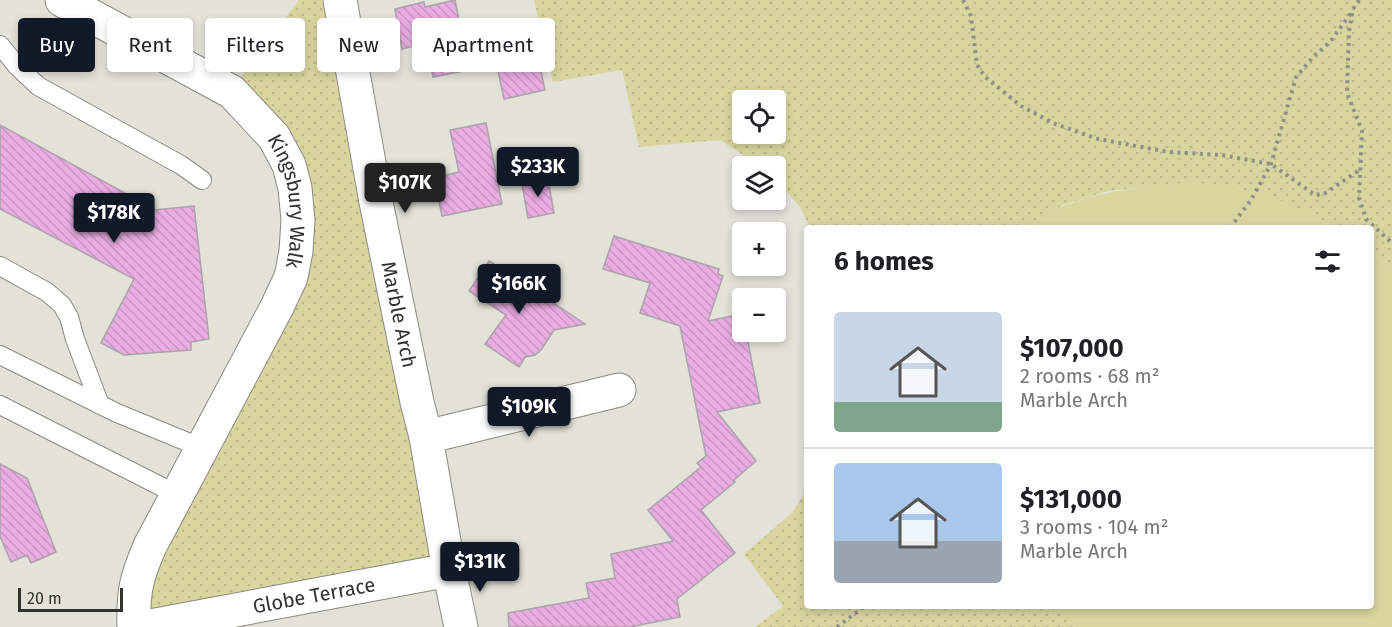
<!DOCTYPE html>
<meta charset="utf-8">
<style>
body{margin:0;font-family:"Fira Sans",sans-serif;background:#f2f2f2;color:#202124;height:100vh;display:flex;flex-direction:column;font-size:22px;white-space:nowrap}
*{box-sizing:border-box;margin:0}
p{font-size:20px;color:#757577}
.icon{flex:none;width:33px;height:33px;fill:none;stroke:currentColor;stroke-width:2;stroke-linecap:round;stroke-linejoin:round}
.map{position:relative;flex:1;overflow:hidden}
.sheet{position:absolute;left:804px;top:225px;width:570px;height:384px;display:flex;flex-direction:column;background:#fff;border-radius:6px;box-shadow:0 3px 9px #0003}
.sheet>*{flex:none}
.top-card{position:absolute;left:18px;top:18px;width:570px;height:54px;display:flex;gap:12px}
.tools{position:absolute;left:732px;top:90px;display:grid;gap:12px}
.tools a{display:grid;place-items:center;width:54px;height:54px;border-radius:6px;background:#fff;box-shadow:0 3px 9px #0003;font-size:30px}
.scale{position:absolute;left:18px;bottom:15px;width:105px;box-sizing:border-box;padding-left:6px;border:3px solid #31312d;border-top:0;font-size:16px;line-height:21px;white-space:nowrap;color:#31312d;-webkit-text-stroke:4px #e2e2d9;paint-order:stroke}
.price{position:absolute;translate:-50% -51px;padding:0 14px;border-radius:6px;background:#111827;color:#fff;font-size:20px;line-height:39px;filter:drop-shadow(0 2px 3px #0008)}
.price::after{content:'';position:absolute;left:50%;top:36px;width:18px;height:14px;margin-left:-9px;background:inherit;clip-path:polygon(0 0,100% 0,50% 100%)}
.price.active{background:#222;color:#fff}
ul{padding:0;list-style:none}
li{display:flex;align-items:center;gap:18px;height:150px;padding:0 30px}
li+li{border-top:2px solid #e0e0e0}
li span{display:grid;place-items:center;flex:none;width:168px;height:120px;border-radius:6px;color:#555}
li>.icon{margin-inline-start:auto}
span .icon{width:72px;height:72px;fill:#fffc;stroke-width:1}
li b{font-size:26px}
h2{display:flex;justify-content:space-between;align-items:center;height:72px;padding:0 30px;font-size:26px}
.chip{padding:0 21px;border-radius:6px;background:#fff;box-shadow:0 3px 9px #0003;font-size:21px;line-height:54px}
.chip.active{background:#111827;color:#fff}
.map>svg:first-child{display:block}
.grass{fill:url(#grass-dots);fill-rule:evenodd}
.pitch{fill:#dad59f}
.building{fill:url(#building-back-hatch);stroke:#aaa3a9;stroke-width:1.5}
.lines{fill:none;stroke-linecap:round;stroke-linejoin:round}
.service-casing{stroke:#8a8a81;stroke-width:20}
.minor-casing{stroke:#8a8a81;stroke-width:35}
.path{stroke:#909089;stroke-width:4;stroke-dasharray:3 4.5;stroke-linecap:butt}
.service{stroke:#fff;stroke-width:18}
.minor{stroke:#fff;stroke-width:33}
.labels{text-anchor:middle;dominant-baseline:central;stroke-width:5;stroke-linejoin:round;paint-order:stroke}
.street-label{font-size:20px;fill:#31312d;stroke:#e2e2d9}
</style>
<div class="map">
<svg width="1392" height="627" viewBox="0 0 1392 627">
<defs>
<pattern id="grass-dots" width="8" height="8" patternUnits="userSpaceOnUse" patternTransform="scale(1.5)"><rect width="8" height="8" fill="#dad59f"/><path d="M2 2h.1M6 6h.1" fill="none" stroke="#bcb789" stroke-width="1.8" stroke-linecap="round"/></pattern>
<pattern id="building-back-hatch" width="6" height="6" patternUnits="userSpaceOnUse" patternTransform="scale(1.5)"><rect width="6" height="6" fill="#eaade2"/><path d="M-1 5l2 2M0 0l6 6M5-1l2 2" fill="none" stroke="#c995c2"/></pattern>
</defs>
<rect width="100%" height="100%" fill="#e2e2d9"/>
<!-- grass -->
<path class="grass" d="M299,0h39l111,572 -295,55 -23,-25 144,-295 17,-115 -63,-98z
M534,0h858v271l-21,-20v-23h-36l-17,-11 -123,-35 -87,9 -45,14 -39,23h-214l-10,-21 -24,-28v-13h-16l-40,-26 -81,7 -17,-77 -69,12zM742,100h34v34h-34z
M807,488v118h249l20,21h-321l28,-21 -39,-52 49,-42z"/>
<!-- pitch -->
<path class="pitch" d="M1194,182l70,11 54,24 17,11h-311c51,-37 110,-40 170,-46z
M1371,251l21,20v356h-316l-20,-21h315z"/>
<!-- building -->
<path class="building" d="M455,0l14,70 -36,7 -7,-34 -24,6 -7,-40 29,-7 1,5z
M535,43l10,47 -41,9 -10,-47z
M486,123l16,81 -60,12 -8,-38 25,-6 -9,-42z
M0,125l143,78 10,-1 1,8 40,-4 15,133 -18,3v8l-67,5 -23,-12 33,-64 -134,-70z
M548,179l6,34 -26,5 -6,-34z
M614,236l105,33 -1,5 5,2 -15,45 34,-7v18h4l14,71 -43,9 39,49 -22,19 1,2 -34,28 34,43 -58,46 3,18 -50,10h-121l-1,-14 81,-15 -3,-15 29,-5 -4,-24 62,-13 -25,-31 53,-43 -4,-4 9,-7 -26,-130 -40,-13 10,-30 -47,-14z
M489,261l36,23 60,40 -31,6 -13,20 -6,5 -10,2 -6,10 -34,-23 21,-29 -37,-24z
M0,464l27,14 29,74 -25,11 -4,-8 -16,7 -11,-26z"/>
<g class="lines">
<defs>
<path id="service" d="M0,45l17,21 21,20 143,79 21,15
M0,266l47,26 15,13 7,12 6,22 25,66
M0,355l117,58 85,35
M0,405l178,90"/>
<g id="minor">
<path id="s1" d="M62,0l170,92 42,45 15,28 6,23 3,32 -2,31 -5,26 -14,30 -127,239c-14,32 -17,46 -16,81"/>
<path id="s2" d="M340,0l36,202 41,200 9,35 23,133 12,57"/>
<path d="M426,437l193,-47"/>
<path id="s3" d="M145,627l304,-57"/>
</g>
</defs>
<!-- service casing -->
<use href="#service" class="service-casing"/>
<!-- minor casing -->
<use href="#minor" class="minor-casing"/>
<!-- path -->
<path class="path" d="M963,0l8,16 6,49 8,12 36,29 32,17 45,16 71,13 52,3 50,9 44,31 9,-1 37,-25
M1359,0l-6,9 -4,22 -2,62 15,38 -3,67 7,21 26,24
M1230,228l21,-28 20,-36 25,-87 18,-21 16,-14 21,-29
M837,627l28,-21"/>
<!-- service -->
<use href="#service" class="service"/>
<!-- minor -->
<use href="#minor" class="minor"/>
</g>
<g class="labels">
<!-- street labels -->
<g class="street-label">
<text stroke="none"><textPath href="#s1" startOffset="322">Kingsbury Walk</textPath></text>
<text stroke="none"><textPath href="#s2" startOffset="320">Marble Arch</textPath></text>
<text stroke="none"><textPath href="#s3" startOffset="172">Globe Terrace</textPath></text>
</g>
</g>
</svg>
<div class="tools">
<a><svg class="icon" aria-label="locate" viewBox="0 0 24 24"><circle cx="12" cy="12" r="6"/><path d="M12 2v4M12 18v4M2 12h4M18 12h4"/></svg></a>
<a><svg class="icon" aria-label="layers" viewBox="0 0 24 24"><path d="M12 4l9 5-9 5-9-5zM3 14l9 5 9-5"/></svg></a>
<a>+</a>
<a>−</a>
</div>
<div class="scale">20 m</div>
<b class="price" style="left:538px;top:198px">$233K</b>
<b class="price active" style="left:405px;top:214px">$107K</b>
<b class="price" style="left:114px;top:244px">$178K</b>
<b class="price" style="left:519px;top:315px">$166K</b>
<b class="price" style="left:529px;top:438px">$109K</b>
<b class="price" style="left:480px;top:593px">$131K</b>
<div class="top-card">
<a class="chip active">Buy</a>
<a class="chip">Rent</a>
<a class="chip">Filters</a>
<a class="chip">New</a>
<a class="chip">Apartment</a>
</div>
<section class="sheet">
<h2>6 homes<svg class="icon" aria-label="filters" viewBox="0 0 24 24"><path d="M4 7h16M4 17h16"/><circle cx="9" cy="7" r="2"/><circle cx="15" cy="17" r="2"/></svg></h2>
<ul>
<li><span style="background:linear-gradient(#c9d6e8 75%,#7fa58c 0)"><svg class="icon" aria-label="home" viewBox="0 0 24 24"><path d="M3 11l9-7 9 7M6 9v11h12V9"/></svg></span><div><b>$107,000</b><p>2 rooms · 68 m²</p><p>Marble Arch</p></div></li>
<li><span style="background:linear-gradient(#a9c7e8 65%,#9aa5b1 0)"><svg class="icon" aria-label="home" viewBox="0 0 24 24"><path d="M3 11l9-7 9 7M6 9v11h12V9"/></svg></span><div><b>$131,000</b><p>3 rooms · 104 m²</p><p>Marble Arch</p></div></li>
</ul>
</section>
</div>
